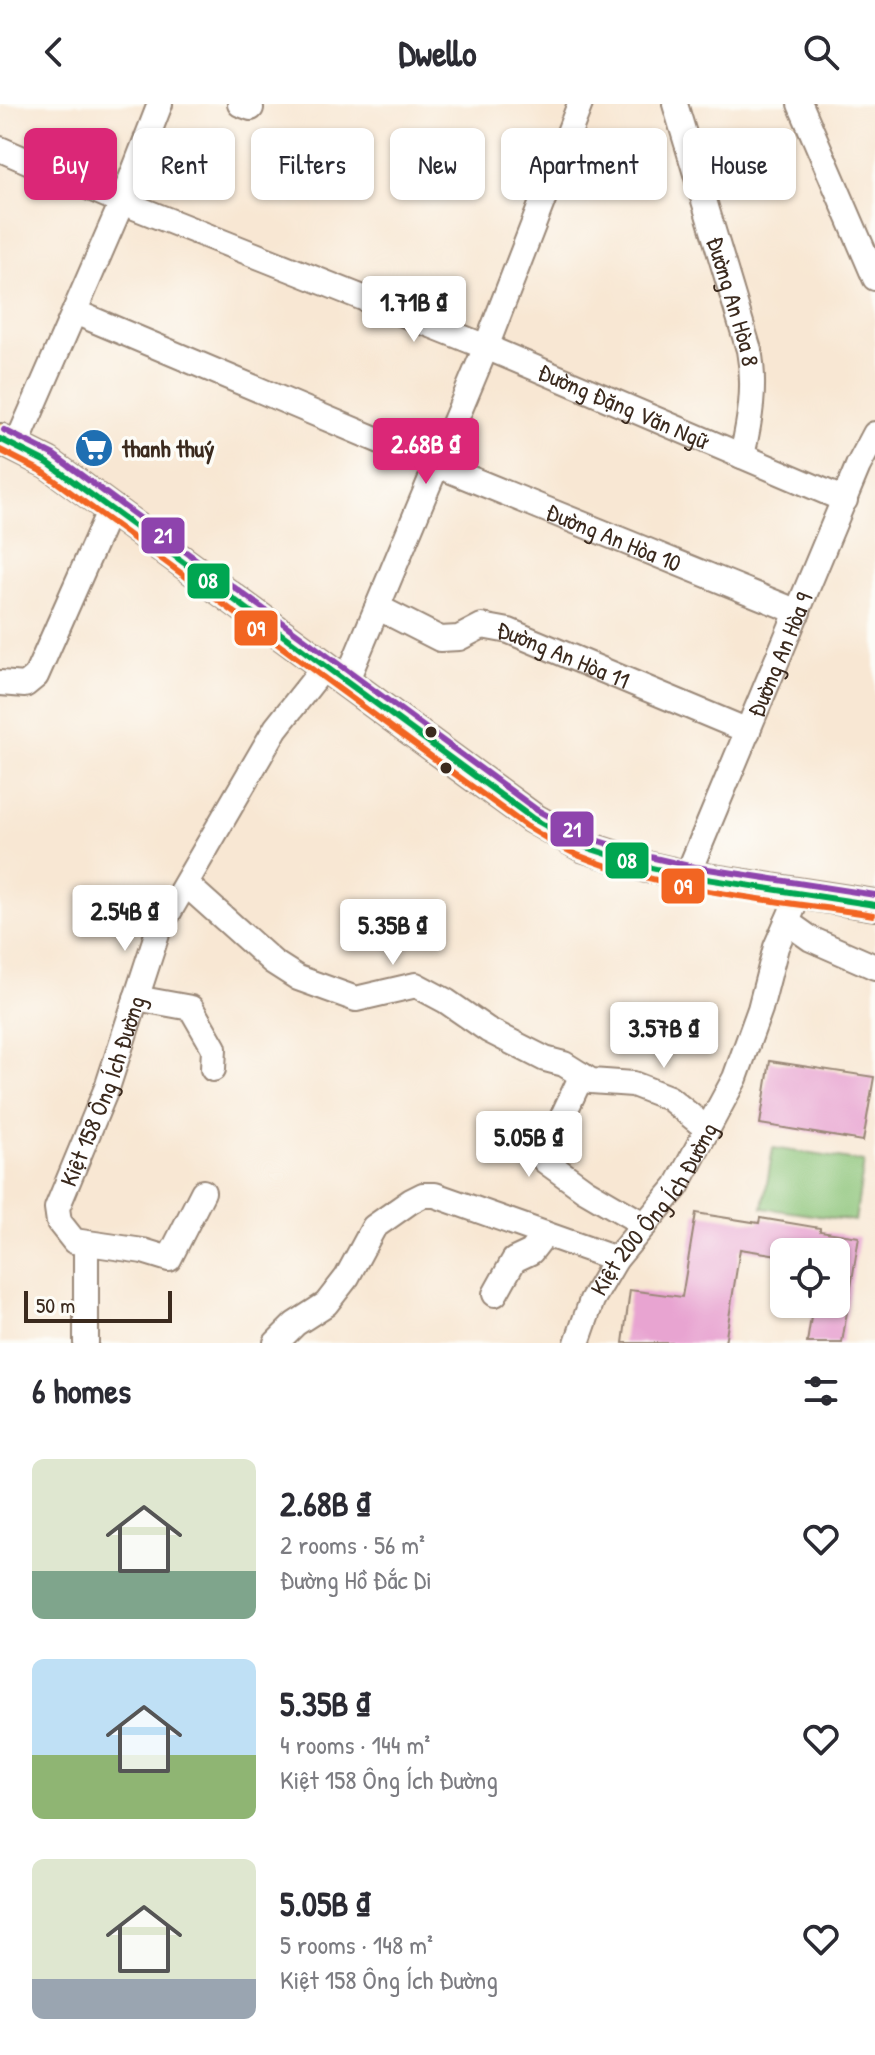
<!DOCTYPE html>
<meta charset="utf-8">
<style>
body{margin:0;font-family:"Patrick Hand",sans-serif;background:#f2f2f3;color:#2b2b33;height:100vh;display:flex;flex-direction:column;font-size:30px;white-space:nowrap}
*{box-sizing:border-box;margin:0}
p{font-size:26px;color:#7c7c81}
.icon{flex:none;width:44px;height:44px;fill:none;stroke:currentColor;stroke-width:2;stroke-linecap:round;stroke-linejoin:round}
.map{position:relative;height:1239px;overflow:hidden}
.panel{display:flex;flex-direction:column;background:#fff;flex:1}
.panel>*{flex:none}
.top-card{position:absolute;left:24px;top:24px;width:828px;height:72px;display:flex;gap:16px}
.controls{position:absolute;left:770px;top:1134px;display:grid;gap:16px}
.controls a{display:grid;place-items:center;width:80px;height:80px;border-radius:12px;background:#fff;box-shadow:0 2px 6px #0004;font-size:40px}
.scale{position:absolute;left:24px;bottom:20px;width:148px;box-sizing:border-box;padding-left:8px;border:4px solid #3b2a1e;border-top:0;font-size:22px;line-height:28px;white-space:nowrap;color:#3b2a1e;-webkit-text-stroke:6px #fdfcf7;paint-order:stroke}
.price{position:absolute;translate:-50% -68px;padding:0 18px;border-radius:8px;background:#fff;color:#222;font-size:26px;line-height:52px;filter:drop-shadow(0 2px 4px #0008)}
.price::after{content:'';position:absolute;left:50%;top:48px;width:24px;height:18px;margin-left:-12px;background:inherit;clip-path:polygon(0 0,100% 0,50% 100%)}
.price.current{background:#db2777;color:#fff}
ul{padding:0;list-style:none}
li{display:flex;align-items:center;gap:24px;height:200px;padding:0 32px}
li span{display:grid;place-items:center;flex:none;width:224px;height:160px;border-radius:12px;color:#555}
li>.icon{margin-inline-start:auto}
span .icon{width:96px;height:96px;fill:#fffc;stroke-width:1}
li b{font-size:34px}
h2{display:flex;justify-content:space-between;align-items:center;height:96px;padding:0 32px;font-size:34px}
.tag{padding:0 28px;border-radius:12px;background:#fff;box-shadow:0 2px 6px #0004;font-size:28px;line-height:72px}
.tag.current{background:#db2777;color:#fff}
header{display:flex;justify-content:space-between;align-items:center;height:104px;padding:0 32px;background:#fff;font-size:36px;font-weight:700}
.map>svg:first-child{display:block}
.green{fill:#8ac377;stroke:#62764a;stroke-width:2}
.building{fill:#e8a4d1}
.lines{fill:none;stroke-linecap:round;stroke-linejoin:round}
.minor-casing{stroke:#9a8878;stroke-width:28}
.major-casing{stroke:#9a8878;stroke-width:34}
.minor{stroke:#fff;stroke-width:24}
.major{stroke:#fcbd6f;stroke-width:30}
.bus-1-casing{stroke:#fdfcf7;stroke-width:12}
.bus-2-casing{stroke:#fdfcf7;stroke-width:12}
.bus-3-casing{stroke:#fdfcf7;stroke-width:12}
.bus-1{stroke:#00a651;stroke-width:6}
.bus-2{stroke:#f26522;stroke-width:6}
.bus-3{stroke:#8e44ad;stroke-width:6}
.bus-dot{fill:#3b2a1e;stroke:#fdfcf7;stroke-width:3}
.labels{text-anchor:middle;dominant-baseline:central;stroke-width:7;stroke-linejoin:round;paint-order:stroke}
.street-label{font-size:24px;fill:#3b2a1e;stroke:#fdfcf7}
.poi-label{font-size:24px;font-weight:bold;fill:#3b2a1e;stroke:#fdfcf7;text-anchor:start}
.line-badge{stroke:#fdfcf7;stroke-width:3}
.badge-label{font-size:22px;text-anchor:middle;font-weight:bold;fill:#fff}
</style>
<header><svg class="icon" aria-label="back" viewBox="0 0 24 24"><path d="M15 5l-7 7 7 7"/></svg>Dwello<svg class="icon" aria-label="search" viewBox="0 0 24 24"><circle cx="10" cy="10" r="6"/><path d="M15 15l6 6"/></svg></header>
<div class="map">
<svg width="875" height="1239" viewBox="0 0 875 1239">
<rect width="100%" height="100%" fill="#fdfcf7"/>
<filter id="ink" filterUnits="userSpaceOnUse"><feTurbulence type="fractalNoise" baseFrequency=".0125" numOctaves="2"/><feDisplacementMap in="SourceGraphic" scale="16" xChannelSelector="R" yChannelSelector="G"/><feConvolveMatrix kernelMatrix="1 2 1 2 8 2 1 2 1" color-interpolation-filters="sRGB"/></filter>
<filter id="wash" filterUnits="userSpaceOnUse"><feTurbulence type="fractalNoise" baseFrequency=".006" numOctaves="4" result="noise"/><feDisplacementMap in="SourceGraphic" scale="32" xChannelSelector="R" yChannelSelector="G"/><feGaussianBlur stdDeviation="1.8" result="paint"/><feColorMatrix in="noise" values="0 0 0 0 0 0 0 0 0 0 0 0 0 0 0 0 0 1.4 0 .05"/><feComposite in="paint" operator="in"/></filter>
<g filter="url(#wash)">
<rect width="100%" height="100%" fill="#f8e7d3"/>
<!-- green -->
<path class="green" d="M773,1044l91,14 -9,59 -92,-13z"/>
<g id="blocks">
<!-- building -->
<path class="building" d="M770,957l104,16 -11,64 -103,-17z
M696,1109l63,10 1,-5 60,10v3l39,6 -17,106h-35l6,-39h23v-52h-52v4l-44,-7 -15,94h-102l7,-53 52,7z"/>
</g>
</g>
<g filter="url(#ink)">
<use href="#blocks" fill-opacity="0" stroke="#9a8878" stroke-width="2"/>
<g class="lines">
<defs>
<g id="minor">
<path d="M240,0l11,4"/>
<path id="s1" d="M675,0l74,246c7,37 1,70 -7,106"/>
<path d="M800,0l75,174"/>
<path id="s2" d="M0,45l122,53 364,145 359,153"/>
<path id="s3" d="M75,208l362,153 361,147"/>
<path d="M16,342l106,-244 38,-98"/>
<path id="s4" d="M377,503l63,32 19,-1 23,-12 27,5 239,100"/>
<path d="M346,578l140,-335 94,-243"/>
<path d="M0,579l25,2 11,-9 74,-167"/>
<path id="s5" d="M687,772l171,-410 17,-32"/>
<path d="M187,781l86,77 25,16 58,21 60,-14 30,16 42,29 57,29 19,5 27,17 42,3 36,14 38,31"/>
<path d="M787,818l24,17 64,28"/>
<path d="M136,894l55,10 23,40 -1,21"/>
<path d="M582,971l-37,79v7l40,29 60,35"/>
<path id="s6" d="M203,1088l-34,67 -26,-8 -69,-10 -15,-19 -2,-14 51,-123 50,-154 118,-203 49,-62"/>
<path d="M86,1141v98"/>
<path d="M495,1190l19,-34 17,-8 14,-18"/>
<path d="M276,1239l19,-19 31,-20 21,-27 27,-50 37,-26 12,-6h12l181,64"/>
<path id="s7" d="M577,1239l15,-43 24,-41 61,-73 58,-108 25,-69 16,-62 23,-53"/>
</g>
<path id="major" d="M0,335l48,24 414,304 70,51 50,28 65,21 40,9 188,29"/>
</defs>
<!-- minor casing -->
<use href="#minor" class="minor-casing"/>
<!-- major casing -->
<use href="#major" class="major-casing"/>
<!-- minor -->
<use href="#minor" class="minor"/>
<!-- major -->
<use href="#major" class="major"/>
<defs>
<path id="bus-1" d="M0,335l48,24 484,355 50,28 65,21 40,9 188,29"/>
<path id="bus-2" d="M0,346l43,22 483,354c17,10 35,22 54,30 92,37 196,44 293,59"/>
<path id="bus-3" d="M4,326l50,25 483,355 49,27 64,20 39,9 186,29"/>
</defs>
<!-- bus-1 casing -->
<use href="#bus-1" class="bus-1-casing"/>
<!-- bus-2 casing -->
<use href="#bus-2" class="bus-2-casing"/>
<!-- bus-3 casing -->
<use href="#bus-3" class="bus-3-casing"/>
<!-- bus-1 -->
<use href="#bus-1" class="bus-1"/>
<!-- bus-2 -->
<use href="#bus-2" class="bus-2"/>
<!-- bus-3 -->
<use href="#bus-3" class="bus-3"/>
</g>
</g>
<!-- icons -->
<defs>
<symbol id="supermarket-disc" viewBox="-11 -11 22 22"><circle r="9.5" fill="#1f6fb2" stroke="#fdfcf7"/><path d="M-6-5.5h2.5l.6 2H6L4.5 2H-2.5L-4.4-4H-6ZM-1.5 3.2a1.3 1.3 0 1 0 .1 0ZM3 3.2a1.3 1.3 0 1 0 .1 0Z" fill="#fff"/></symbol>
</defs>
<g fill-rule="evenodd">
<use href="#supermarket-disc" x="72" y="322" width="44" height="44"/>
</g>
<!-- markers -->
<g class="bus-dot">
<circle cx="431" cy="628" r="7"/>
<circle cx="446" cy="664" r="7"/>
</g>
<g class="labels">
<!-- street labels -->
<g class="street-label">
<text stroke="none"><textPath href="#s1" startOffset="206">Đường An Hòa 8</textPath></text>
<text stroke="none"><textPath href="#s2" startOffset="674">Đường Đặng Văn Ngữ</textPath></text>
<text stroke="none"><textPath href="#s3" startOffset="584">Đường An Hòa 10</textPath></text>
<text stroke="none"><textPath href="#s5" startOffset="240">Đường An Hòa 9</textPath></text>
<text stroke="none"><textPath href="#s4" startOffset="202">Đường An Hòa 11</textPath></text>
<text stroke="none"><textPath href="#s6" startOffset="336">Kiệt 158 Ông Ích Đường</textPath></text>
<text stroke="none"><textPath href="#s7" startOffset="156">Kiệt 200 Ông Ích Đường</textPath></text>
</g>
<!-- poi labels -->
<g class="poi-label">
<text x="122" y="344">thanh thuý</text>
</g>
</g>
<g class="line-badge">
<rect x="140" y="412" width="46" height="39" rx="8" fill="#8e44ad"/>
<rect x="186" y="458" width="45" height="38" rx="8" fill="#00a651"/>
<rect x="233" y="505" width="46" height="38" rx="8" fill="#f26522"/>
<rect x="549" y="706" width="46" height="38" rx="8" fill="#8e44ad"/>
<rect x="604" y="737" width="46" height="39" rx="8" fill="#00a651"/>
<rect x="660" y="763" width="46" height="38" rx="8" fill="#f26522"/>
</g>
<g class="badge-label">
<text x="163" y="439">21</text>
<text x="208" y="484">08</text>
<text x="256" y="532">09</text>
<text x="572" y="733">21</text>
<text x="627" y="764">08</text>
<text x="683" y="790">09</text>
</g>
</svg>
<div class="controls">
<a><svg class="icon" aria-label="locate" viewBox="0 0 24 24"><circle cx="12" cy="12" r="6"/><path d="M12 2v4M12 18v4M2 12h4M18 12h4"/></svg></a>
</div>
<div class="scale">50 m</div>
<b class="price" style="left:414px;top:240px">1.71B ₫</b>
<b class="price current" style="left:426px;top:382px">2.68B ₫</b>
<b class="price" style="left:125px;top:849px">2.54B ₫</b>
<b class="price" style="left:393px;top:863px">5.35B ₫</b>
<b class="price" style="left:664px;top:966px">3.57B ₫</b>
<b class="price" style="left:529px;top:1075px">5.05B ₫</b>
<div class="top-card">
<a class="tag current">Buy</a>
<a class="tag">Rent</a>
<a class="tag">Filters</a>
<a class="tag">New</a>
<a class="tag">Apartment</a>
<a class="tag">House</a>
</div>
</div>
<section class="panel">
<h2>6 homes<svg class="icon" aria-label="filters" viewBox="0 0 24 24"><path d="M4 7h16M4 17h16"/><circle cx="9" cy="7" r="2"/><circle cx="15" cy="17" r="2"/></svg></h2>
<ul>
<li><span style="background:linear-gradient(#dfe7d0 70%,#7fa58c 0)"><svg class="icon" aria-label="home" viewBox="0 0 24 24"><path d="M3 11l9-7 9 7M6 9v11h12V9"/></svg></span><div><b>2.68B ₫</b><p>2 rooms · 56 m²</p><p>Đường Hồ Đắc Di</p></div><svg class="icon" aria-label="heart" viewBox="0 0 24 24"><path d="M12 20l-8-8c-3-5 5-10 8-4 3-6 11-1 8 4z"/></svg></li>
<li><span style="background:linear-gradient(#bfe0f5 60%,#8fb573 0)"><svg class="icon" aria-label="home" viewBox="0 0 24 24"><path d="M3 11l9-7 9 7M6 9v11h12V9"/></svg></span><div><b>5.35B ₫</b><p>4 rooms · 144 m²</p><p>Kiệt 158 Ông Ích Đường</p></div><svg class="icon" aria-label="heart" viewBox="0 0 24 24"><path d="M12 20l-8-8c-3-5 5-10 8-4 3-6 11-1 8 4z"/></svg></li>
<li><span style="background:linear-gradient(#dfe7d0 75%,#9aa5b1 0)"><svg class="icon" aria-label="home" viewBox="0 0 24 24"><path d="M3 11l9-7 9 7M6 9v11h12V9"/></svg></span><div><b>5.05B ₫</b><p>5 rooms · 148 m²</p><p>Kiệt 158 Ông Ích Đường</p></div><svg class="icon" aria-label="heart" viewBox="0 0 24 24"><path d="M12 20l-8-8c-3-5 5-10 8-4 3-6 11-1 8 4z"/></svg></li>
</ul>
</section>
